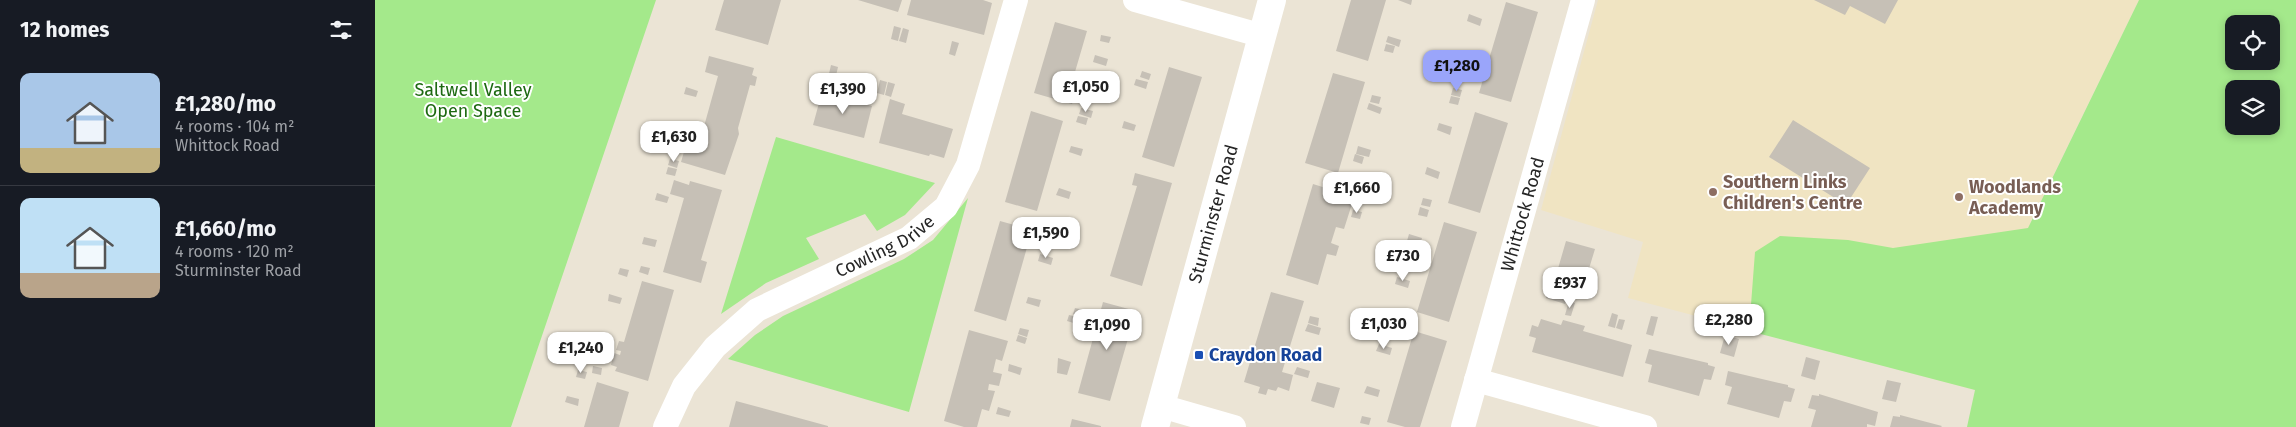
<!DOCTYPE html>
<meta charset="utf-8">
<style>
body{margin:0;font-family:"Fira Sans",sans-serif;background:#242831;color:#f1f3f6;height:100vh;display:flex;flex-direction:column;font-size:19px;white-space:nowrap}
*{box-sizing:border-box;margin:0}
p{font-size:16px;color:#9ea1a6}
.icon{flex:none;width:28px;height:28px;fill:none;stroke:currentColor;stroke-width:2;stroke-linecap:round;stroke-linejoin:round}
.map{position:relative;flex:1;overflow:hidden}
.sheet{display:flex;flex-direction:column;background:#171b24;width:375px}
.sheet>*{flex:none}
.controls{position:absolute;left:1850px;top:15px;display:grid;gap:10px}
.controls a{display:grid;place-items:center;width:55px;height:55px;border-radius:10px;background:#171b24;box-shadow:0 2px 8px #0003;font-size:25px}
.price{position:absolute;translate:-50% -42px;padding:0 11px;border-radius:10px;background:#fff;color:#222;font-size:16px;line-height:32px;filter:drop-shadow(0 1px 2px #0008)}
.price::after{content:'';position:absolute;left:50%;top:30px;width:15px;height:11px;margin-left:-8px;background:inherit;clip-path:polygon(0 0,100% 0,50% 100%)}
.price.current{background:#9aa5fa;color:#111}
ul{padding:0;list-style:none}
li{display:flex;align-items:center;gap:15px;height:125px;padding:0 20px}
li+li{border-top:1px solid #363941}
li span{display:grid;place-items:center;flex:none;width:140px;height:100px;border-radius:10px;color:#555}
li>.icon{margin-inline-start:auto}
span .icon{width:60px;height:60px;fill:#fffc;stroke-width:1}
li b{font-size:21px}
h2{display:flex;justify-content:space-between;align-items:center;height:60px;padding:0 20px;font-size:21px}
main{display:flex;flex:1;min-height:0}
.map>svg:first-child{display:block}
.education{fill:#f0e4c2}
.green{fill:#a4e98b;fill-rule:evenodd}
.building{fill:#c6c0b6}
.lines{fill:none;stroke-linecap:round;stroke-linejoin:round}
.minor{stroke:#fff;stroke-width:24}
.tertiary{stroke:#fff;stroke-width:28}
.education-dot{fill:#8d6e63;stroke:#fff;stroke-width:2}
.transit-dot{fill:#1a4fb4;stroke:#fff;stroke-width:2}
.labels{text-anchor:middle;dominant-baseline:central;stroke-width:4;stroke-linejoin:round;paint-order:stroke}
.park-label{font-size:18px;fill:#1d6911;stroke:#fff}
.education-label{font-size:18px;font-weight:bold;fill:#785e54;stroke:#fff;text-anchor:start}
.street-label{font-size:18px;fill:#262626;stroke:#fff}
.transit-label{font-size:18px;font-weight:bold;fill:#164399;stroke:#fff;text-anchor:start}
</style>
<main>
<section class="sheet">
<h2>12 homes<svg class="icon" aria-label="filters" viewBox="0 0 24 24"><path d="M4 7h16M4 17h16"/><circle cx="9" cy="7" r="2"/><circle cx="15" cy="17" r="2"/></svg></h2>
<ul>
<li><span style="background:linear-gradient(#a9c7e8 75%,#c2b280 0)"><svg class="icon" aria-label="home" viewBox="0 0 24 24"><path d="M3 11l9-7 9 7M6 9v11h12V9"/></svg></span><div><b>£1,280/mo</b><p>4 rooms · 104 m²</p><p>Whittock Road</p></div></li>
<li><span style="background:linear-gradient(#bfe0f5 75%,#b9a48a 0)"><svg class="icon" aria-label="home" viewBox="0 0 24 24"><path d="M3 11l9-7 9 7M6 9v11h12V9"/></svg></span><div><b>£1,660/mo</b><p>4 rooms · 120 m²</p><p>Sturminster Road</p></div></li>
</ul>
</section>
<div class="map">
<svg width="1921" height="427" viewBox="0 0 1921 427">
<rect width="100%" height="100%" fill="#ebe4d5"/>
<!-- education -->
<path class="education" d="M1223,0h541l-108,221 -56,169 -347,-92 15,-56 -102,-32z"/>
<!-- green -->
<path class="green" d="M0,0h281l-145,427h-136z
M1764,0h157v427h-329l8,-37 -226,-59 6,-79 25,-16 68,4 45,8 135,-20zM1859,24h37v37h-37zM1859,89h37v37h-37z
M401,137l159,46 -30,32 -28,16 -12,-17 -59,24 13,21 -53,24 -45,31z
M593,198l-59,214 -181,-53 27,-24 28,-19 121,-57 29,-19z"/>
<!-- building -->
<path class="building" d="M349,0h57l-13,45 -53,-15z
M483,0h44l-4,12z
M536,0h72l9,3 -8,32 -77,-20z
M976,0h35l-18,61 -32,-10z
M1023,0h14l-1,5z
M1439,0h84l-13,24 -35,-18 -5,9z
M1131,2l32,10 -27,90 -32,-9z
M1094,14l13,5 -2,7 -13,-5z
M680,22l32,9 -17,58 7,1 -5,14 -38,-11z
M519,26l7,2 -3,13 -7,-2z
M528,28l6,2 -3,13 -7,-2z
M726,35l10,2 -2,6 -9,-2z
M1013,36l13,4 -2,7 -13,-5z
M577,41l7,2 -4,13 -6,-2z
M1011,44l9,2 -2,7 -9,-2z
M720,55l13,4 -2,7 -13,-4z
M334,56l45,12 -2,7 5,2 -2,9 -5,-1 -12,43 1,6 -14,41 -44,-13 5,-17 12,3 20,-72 -13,-4z
M1082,58l13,4 -2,7 -13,-5z
M456,65l7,2 -3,13 -7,-2z
M794,67l33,10 -28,90 -32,-10z
M767,71l9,3 -2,6 -9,-3z
M958,73l32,9 -27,91 -33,-10z
M761,79l12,3 -2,7 -12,-4z
M505,80l7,2 -3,13 -7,-2z
M513,82l7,2 -4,13 -6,-2z
M311,87l12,4 -2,6 -12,-3z
M1078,88l9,2 -2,7 -9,-2z
M447,92l50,14 -8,32 -51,-13z
M997,95l9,2 -2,7 -9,-2z
M1076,96l9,2 -2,7 -9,-2z
M515,99l15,5 -3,10 51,15 -9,29 -14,-4 -1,2 -50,-13z
M994,103l13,5 -2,6 -13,-5z
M706,108l12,3 -2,7 -12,-4z
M656,111l32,10 -26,90 -32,-9z
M1100,112l33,11 -28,90 -32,-10z
M703,116l10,2 -2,7 -10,-3z
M1418,120l77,48 -24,37 -77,-48z
M749,121l12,4 -2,6 -12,-3z
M1064,123l13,4 -2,8 -13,-5z
M696,146l12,3 -2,7 -12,-4z
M983,146l13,4 -2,7 -13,-3z
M980,154l9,3 -2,7 -9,-3z
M295,159l9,2 -2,7 -9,-3z
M293,167l9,2 -2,7 -9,-2z
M1052,167l13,5 -2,7 -13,-5z
M760,173l37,10 -30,103 -32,-10 27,-90 -5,-1z
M299,180l15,5 1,-4 32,9 -21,70 6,2 -6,21 -38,-11 21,-74 -14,-4z
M957,180l25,8 -13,41 -8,-2 -5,16 8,3 -3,10 -9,-2 -9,31 -32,-10 27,-91 16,5z
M684,188l12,4 -2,7 -13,-4z
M282,193l12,4 -2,6 -12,-3z
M1048,198l9,2 -2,7 -9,-2z
M1045,207l9,3 -2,7 -9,-2z
M978,210l9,2 -2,7 -9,-2z
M676,218l9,2 -2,6 -9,-2z
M625,221l32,9 -26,91 -32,-10z
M1069,222l33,10 -28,90 -32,-10z
M674,225l9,3 -2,6 -9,-3z
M1034,234l13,4 -2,7 -13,-4z
M269,237l13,3 -2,7 -13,-3z
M1191,241l29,8 -11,36 -17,-5 1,-4 -11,-4z
M665,254l13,4 -2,7 -13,-4z
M266,266l9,2 -2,7 -9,-3z
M245,268l9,2 -2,7 -9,-3z
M1022,277l13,4 -2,7 -13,-4z
M1176,279l20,6 -6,19 -19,-6z
M267,281l32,9 -26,91 -33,-10 2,-4 -6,-2 3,-12 6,2 1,-4 -5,-1 3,-9 5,1z
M896,292l33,9 -22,71 11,3 -4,16 -11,-4 -2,4 -8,-2 -2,6 -8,-2 2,-6 -16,-5z
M234,294l13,4 -2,6 -12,-3z
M653,297l13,3 -2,7 -13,-4z
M1194,301l6,2 -4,13 -6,-1z
M728,302l33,9 -26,90 -32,-8z
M700,308l9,2 -2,7 -9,-3z
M1017,308l9,2 -4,15 -9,-3z
M1237,313l6,2 -3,13 -7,-2z
M694,315l13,3 -2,7 -13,-4z
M935,316l9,2 -1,8 -10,-3z
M1276,316l7,1 -5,19 -7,-2z
M1166,319l20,6 2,-5 22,6 -2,5 49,14 -9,32 -91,-25 4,-14 -7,-2 3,-11 6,2z
M1244,319l6,1 -3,10 -6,-2z
M933,324l13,4 -2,7 -14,-4z
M645,328l9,2 -2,7 -9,-3z
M594,330l39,11 -6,20 -6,-2 -3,13 9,2 -3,12 -10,-2 -1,6 7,1 -6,20 -7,-2 -5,18h-13l-20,-6z
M1039,331l33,10 -27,86h-15l-18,-5z
M643,335l9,3 -2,6 -9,-3z
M1350,335l14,4 -5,18 -14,-4z
M223,338l13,4 -2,7 -13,-4z
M1004,344l13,4 -2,7 -14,-4z
M1274,349l59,14v2l7,2 -4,13 -7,-1 -5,17 -51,-14 4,-17 -7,-2z
M1431,357l14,4 -5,19 -14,-4z
M683,358l13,4 -4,13 -10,-2z
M634,364l13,4 -2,7 -12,-4z
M218,366l9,2 -1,7 -9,-2z
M922,367l13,4 -2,7 -14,-4z
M203,370l9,2 -2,7 -9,-2z
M1353,371l60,14v2l7,2 -4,13 -7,-1 -5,17 -52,-14 5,-17 -7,-2z
M1512,380l14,3 -5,19 -14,-3z
M222,382l32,10 -10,35h-35z
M942,382l23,6 -6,20 -23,-7z
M992,386l13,4 -2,7 -14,-4z
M1444,394l59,18 -3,14 -8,-2v3h-56l5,-17 -8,-2 4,-13 7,1z
M192,396l12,3 -1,7 -13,-4z
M361,401l92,25v1h-99z
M623,407l13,4 -2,6 -13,-3z
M1525,415l42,11 -1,1h-51l3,-11 7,1z
M987,416l9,2 -2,7 -9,-2z
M697,419l29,7v1h-31z"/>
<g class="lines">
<!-- minor -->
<g class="minor">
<path d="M760,0l128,36"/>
<path d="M1101,380l169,47"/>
<path d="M786,406l73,21"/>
<path id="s1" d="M290,427l19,-41 31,-39 42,-37 152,-72 37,-31 22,-42 48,-165"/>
<path id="s2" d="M1088,427l120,-427"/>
</g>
<!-- tertiary -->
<path class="tertiary" id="s3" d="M780,427l117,-427"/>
</g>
<!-- markers -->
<g class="education-dot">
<circle cx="1338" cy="192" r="5"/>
<circle cx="1584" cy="197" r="5"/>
</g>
<rect class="transit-dot" x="819" y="350" width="10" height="10" rx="2.5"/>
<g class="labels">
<!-- park labels -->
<g class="park-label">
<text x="98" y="90">Saltwell Valley<tspan x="98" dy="21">Open Space</tspan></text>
</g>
<!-- education labels -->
<g class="education-label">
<text x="1348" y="182">Southern Links<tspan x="1348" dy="21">Children's Centre</tspan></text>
<text x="1594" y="187">Woodlands<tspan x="1594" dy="21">Academy</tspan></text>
</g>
<!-- street labels -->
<g class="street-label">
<text stroke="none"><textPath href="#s2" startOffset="221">Whittock Road</textPath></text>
<text stroke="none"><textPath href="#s3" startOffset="221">Sturminster Road</textPath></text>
<text stroke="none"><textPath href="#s1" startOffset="294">Cowling Drive</textPath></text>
</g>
<!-- transit labels -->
<g class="transit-label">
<text x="834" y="355">Craydon Road</text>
</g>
</g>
</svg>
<div class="controls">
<a><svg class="icon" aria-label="locate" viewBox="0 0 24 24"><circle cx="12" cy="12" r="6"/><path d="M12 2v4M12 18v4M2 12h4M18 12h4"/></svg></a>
<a><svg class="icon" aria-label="layers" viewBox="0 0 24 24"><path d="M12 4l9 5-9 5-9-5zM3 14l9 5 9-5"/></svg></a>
</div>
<b class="price current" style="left:1082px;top:92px">£1,280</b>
<b class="price" style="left:711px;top:113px">£1,050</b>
<b class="price" style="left:468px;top:115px">£1,390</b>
<b class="price" style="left:299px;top:163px">£1,630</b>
<b class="price" style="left:982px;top:214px">£1,660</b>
<b class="price" style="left:671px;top:259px">£1,590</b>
<b class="price" style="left:1028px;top:282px">£730</b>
<b class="price" style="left:1195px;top:309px">£937</b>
<b class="price" style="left:1354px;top:346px">£2,280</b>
<b class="price" style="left:1009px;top:350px">£1,030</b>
<b class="price" style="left:732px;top:351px">£1,090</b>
<b class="price" style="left:206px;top:374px">£1,240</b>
</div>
</main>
